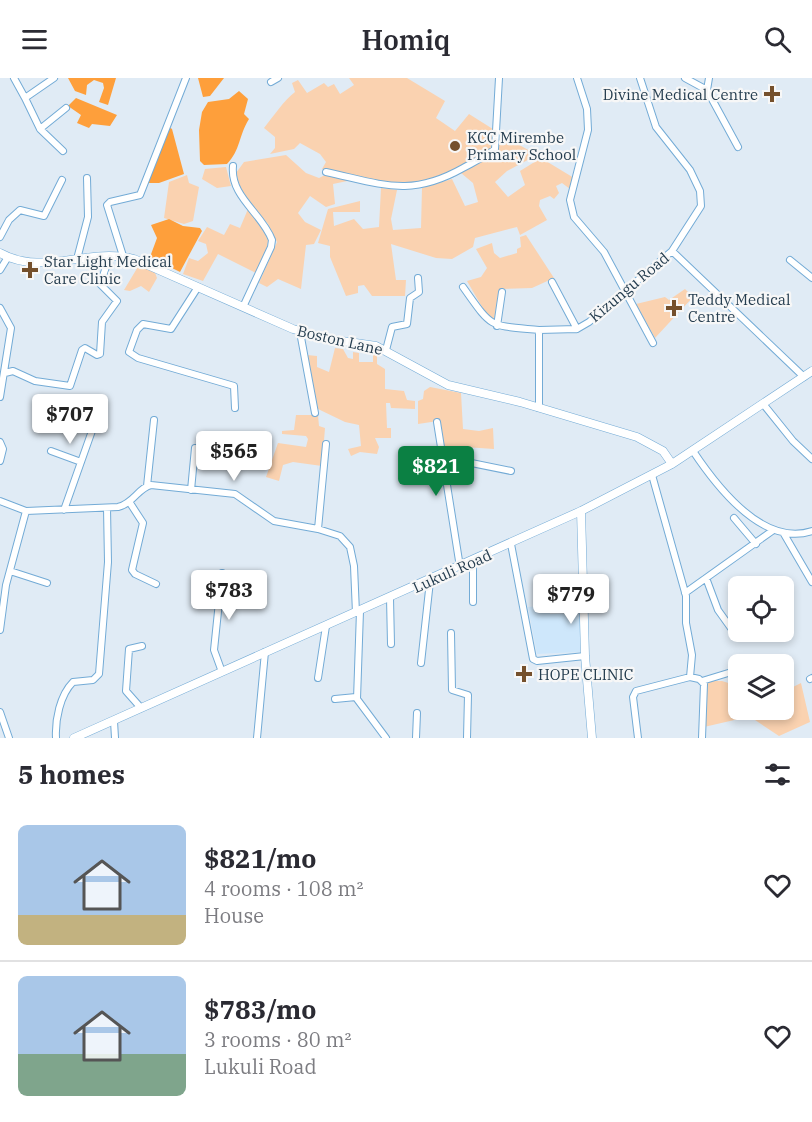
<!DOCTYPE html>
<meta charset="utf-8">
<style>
body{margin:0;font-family:"IBM Plex Serif",serif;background:#f7f7f7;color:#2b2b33;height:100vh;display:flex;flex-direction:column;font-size:22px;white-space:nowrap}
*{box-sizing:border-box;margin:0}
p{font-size:20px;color:#7c7c81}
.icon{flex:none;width:33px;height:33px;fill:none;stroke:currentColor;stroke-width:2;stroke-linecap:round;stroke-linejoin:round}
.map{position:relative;height:660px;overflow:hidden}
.drawer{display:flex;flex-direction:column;background:#fff;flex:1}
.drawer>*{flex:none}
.fabs{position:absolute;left:728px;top:498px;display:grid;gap:12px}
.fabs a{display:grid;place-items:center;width:66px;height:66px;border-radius:9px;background:#fff;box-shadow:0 3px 9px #0003;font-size:30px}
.price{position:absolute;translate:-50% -51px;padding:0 14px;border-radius:6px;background:#fff;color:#222;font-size:20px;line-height:39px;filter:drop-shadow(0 2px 3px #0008)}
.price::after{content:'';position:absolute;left:50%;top:36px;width:18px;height:14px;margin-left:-9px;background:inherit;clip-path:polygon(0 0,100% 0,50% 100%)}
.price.selected{background:#0b8043;color:#fff}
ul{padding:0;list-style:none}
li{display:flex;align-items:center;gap:18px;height:150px;padding:0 18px}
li+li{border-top:2px solid #e1e1e2}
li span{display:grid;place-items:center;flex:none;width:168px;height:120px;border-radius:9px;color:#555}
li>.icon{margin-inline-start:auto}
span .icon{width:72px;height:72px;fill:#fffc;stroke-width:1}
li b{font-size:26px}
h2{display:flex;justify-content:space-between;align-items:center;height:72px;padding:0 18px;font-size:26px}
header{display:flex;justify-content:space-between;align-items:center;height:78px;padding:0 18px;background:#fff;font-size:27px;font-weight:600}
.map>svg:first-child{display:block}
.built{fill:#cee7fb}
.green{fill:#fad2b0}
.forest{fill:#fe9f3b}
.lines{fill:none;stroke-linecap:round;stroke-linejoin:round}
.minor-casing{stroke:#73abd6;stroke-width:8}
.tertiary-casing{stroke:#73abd6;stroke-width:9}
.minor{stroke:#fff;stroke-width:6}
.tertiary{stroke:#fff;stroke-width:8}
.poi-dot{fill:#75502c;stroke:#f7f7f7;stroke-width:2}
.labels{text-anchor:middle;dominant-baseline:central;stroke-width:4.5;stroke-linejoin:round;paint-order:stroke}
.poi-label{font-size:15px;fill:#253d4f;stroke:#f7f7f7;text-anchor:start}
.street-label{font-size:15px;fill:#253d4f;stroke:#f7f7f7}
</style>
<header><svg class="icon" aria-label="menu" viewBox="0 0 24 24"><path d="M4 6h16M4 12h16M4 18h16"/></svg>Homiq<svg class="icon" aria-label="search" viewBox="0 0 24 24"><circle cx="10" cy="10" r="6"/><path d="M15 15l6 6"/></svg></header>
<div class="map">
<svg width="812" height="660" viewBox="0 0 812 660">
<rect width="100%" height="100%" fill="#e0ebf5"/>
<!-- built -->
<path class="built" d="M549,527l1,9 31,-1 -1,39 -43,2 -9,-47z"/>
<!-- green -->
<path class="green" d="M349,0h58l38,23 -9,17 19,13 14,-17 27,17 -3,16 -55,33 -39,6 -77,-17 4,-7 -6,-8 -20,-11 -6,6 -24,5 5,-6v-11l-11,-9c9,-11 20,-28 31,-36l-3,-9 6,-3 9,13 17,-10 4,4 6,-3 6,10 14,-9z
M500,56l37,21 -30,16 -12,11 13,15 17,-12 -5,-14 21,-13 33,20 -4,11 -8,-6 -6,3 3,7 -5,6 -4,-3 -10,4 -1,6 8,14 -27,15 -3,-8 -42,11 -2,9 -21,12 -16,-1 -45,-14 5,36h10l-1,16h-33l-8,-11 -6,1v7l-12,3 -16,-39v-11l-12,-3 10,-34 32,-8v11h-27l1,14 20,-7 9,10 16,-2 2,-39 16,2 -6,29 2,11 28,-2 1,-40 30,-9 13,27 13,-4 -5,-19 -12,-10 28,-17 10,-9z
M286,77l20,18 13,5 6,-3 27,5 -19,4 2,20 -9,3 -16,-11 -12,17 7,9 16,8 -7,14 -8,1 -5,44 -23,-10 -11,8 -8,-4 18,-41 -9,-18 -26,-30 -6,-21 8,-11z
M226,89l5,19 -14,2 -15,-9 3,-10z
M187,97l2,8 10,4 -6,34 -9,3 -20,-6 5,-36z
M248,131c25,31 25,27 8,64l-38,-19 -15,27 -20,-7 6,-16 9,3 10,-8 -2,-9 -8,-3 9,-14 17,8 6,-11 10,4z
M526,157l28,43 -22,10 -33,1 -5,31 -5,-1 -22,-38 14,-4 6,-9 -11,-19 16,-6 2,10 6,5 17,-5v-4l4,-2 -1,-10z
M139,187l15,5 3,8 -8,14 -8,-6 -11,5 -6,-1z
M685,211l8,8 -38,41 -19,-34 29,-7 4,3z
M335,270l8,1 5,9 5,1v-7l6,1v9h14v-9l4,1v10l8,5v20l19,2 3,9 8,1v8l-24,-1 -1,-5h-4l1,25h4v10h-16l4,9 -2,7 -17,-2 -9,4 -3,-7 13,-3 -2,-21 -14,-3 -27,-13 -11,-54 10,1v11l12,5z
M430,309l31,6 2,36 16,2 14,-3 1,21 -29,-2 -1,11 -22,-5 -4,-32 -20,3v-23l5,-2 1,-8z
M296,337h22l1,11 6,2 -3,38 -29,-4 -10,3 -4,16 -13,-4 12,-34 28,4 2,-8 -2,-3 -24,-2v-3l12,-1z
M706,603h16l16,5v24h4l1,8 -39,9z
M801,605l9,39 -31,14 -27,-18 23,-8h8v-18z"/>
<!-- forest -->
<path class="forest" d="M68,0h48l-8,27 -9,-3 5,-14 -1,-5 -9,-3 -7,5 -1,10 -11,-4z
M198,0h26l-14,18 -7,1z
M239,13l9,8 -4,15 5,5c-11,18 -8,30 -22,45l-23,1 -4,-4 -1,-31 3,-18 6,-10 21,-3z
M76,20l41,17 -7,11 -18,-2 -3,4 -12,-5 4,-8 -13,-9z
M169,49l3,2 12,45 -25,9h-12z
M169,141l14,7 17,2 2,3 -22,41 -30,-15 7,-19 -6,-13z"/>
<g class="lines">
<defs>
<path id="minor" d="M14,0l11,20 29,-20
M577,0l10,31 1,21 -18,70 4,17 30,35 49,91
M685,0l22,12 31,57
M271,4l7,-4
M707,12l2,-12
M25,20l15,31 23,22
M40,51l26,-21
M233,88c-3,31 29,47 39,74l-1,7 -28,60
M326,94c56,12 84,26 137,-4 11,-6 22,-11 32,-19l4,-71
M0,159l9,-17 11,-10 24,6 18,-36
M672,173l132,126
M123,178l-16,-51 3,-3 30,-7 46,-117
M77,181l11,-42 -1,-39
M790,182l22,18
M0,192l8,-13
M552,204l25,47
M198,209l-27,42 -28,-5 -6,6 -8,22 9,6 96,28 1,22
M463,209c30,42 24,38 76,43
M0,230l11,20 -11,69
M497,248l5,-34
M300,254l15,81
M386,272l6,-23 15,-3 3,-26 9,-6 -1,-14
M5,295l8,-2 22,10 35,5 12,-36 3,-2 12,7 3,-1 2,-32 15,-21 -17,-17 10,-28
M764,327l29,36 19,18
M539,330v-78l38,-1 12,-7 83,-71 29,-45 -1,-15 -10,-21 -34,-43 -16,-49
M67,341l25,10
M437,344l23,145
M0,364l3,7 -3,12
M51,373l30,11
M693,373c24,36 70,96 119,80
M442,379l69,14
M652,397l34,121v27l6,32 -2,22
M147,408l7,-66
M191,412l4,-42
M0,423l26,10 92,-4c16,-4 20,-19 33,-22l84,9 39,27 44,8 22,7 10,11 4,19 2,47
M130,425l13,20 -11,47 3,4 21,10
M64,432l29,-82
M734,440l22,26
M318,451l8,-85
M784,456l28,48
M511,466l22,115 4,2 48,-5
M473,484v40
M10,493l37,12
M222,495l-8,77 8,22
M706,500l12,32 15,21
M685,515l87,-62
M390,520l1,46
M360,533l-3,88 29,39
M0,552l6,-45 20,-74
M451,555l1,57 16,5 -1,43
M421,585l9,-82
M756,586l1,-1
M318,600l8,-52
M810,601l2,-1
M702,603l36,-11
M335,621l21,-2
M141,630l-15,-17 3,-42 13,-3
M0,634l9,26
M114,643l1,17
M56,660c-1,-18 4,-43 17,-56l20,-2 6,-6 9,-112 -1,-54
M257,660l8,-86
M416,660l1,-25
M638,660l-5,-41 3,-6 54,-14 9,2 5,5 -2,54"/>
<path id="tertiary" d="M0,175c43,24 88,-6 134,6l159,70 35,10 48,7 72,39 72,17 117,35 26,14 9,13
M581,433l4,145 7,82
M74,660l507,-227 91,-47 140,-93"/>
</defs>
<!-- minor casing -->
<use href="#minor" class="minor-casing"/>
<!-- tertiary casing -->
<use href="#tertiary" class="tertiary-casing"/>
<!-- minor -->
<use href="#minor" class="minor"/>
<!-- tertiary -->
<use href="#tertiary" class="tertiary"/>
</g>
<!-- markers -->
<g class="poi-dot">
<path d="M769 7h6v6h6v6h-6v6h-6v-6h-6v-6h6z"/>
<circle cx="455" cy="68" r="6"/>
<path d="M27 183h6v6h6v6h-6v6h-6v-6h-6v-6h6z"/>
<path d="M671 221h6v6h6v6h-6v6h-6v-6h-6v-6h6z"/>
<path d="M521 587h6v6h6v6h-6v6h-6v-6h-6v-6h6z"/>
</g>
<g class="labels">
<!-- poi labels -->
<g class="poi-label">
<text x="758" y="16" text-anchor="end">Divine Medical Centre</text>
<text x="467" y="59">KCC Mirembe<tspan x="467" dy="17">Primary School</tspan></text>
<text x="44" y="183">Star Light Medical<tspan x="44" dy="17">Care Clinic</tspan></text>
<text x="688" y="221">Teddy Medical<tspan x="688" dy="17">Centre</tspan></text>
<text x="538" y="596">HOPE CLINIC</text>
</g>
<!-- street labels -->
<g class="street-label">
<text transform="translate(629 209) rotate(-40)">Kizungu Road</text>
<text transform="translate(340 262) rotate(13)">Boston Lane</text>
<text transform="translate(452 493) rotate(-24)">Lukuli Road</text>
</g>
</g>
</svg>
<div class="fabs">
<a><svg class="icon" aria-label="locate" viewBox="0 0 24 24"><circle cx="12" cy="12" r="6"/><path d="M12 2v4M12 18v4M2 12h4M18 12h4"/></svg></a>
<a><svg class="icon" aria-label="layers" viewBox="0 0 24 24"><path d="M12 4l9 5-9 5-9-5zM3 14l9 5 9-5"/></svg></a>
</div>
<b class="price" style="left:70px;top:367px">$707</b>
<b class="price" style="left:234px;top:404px">$565</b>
<b class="price selected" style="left:436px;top:419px">$821</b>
<b class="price" style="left:229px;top:543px">$783</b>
<b class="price" style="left:571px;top:547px">$779</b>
</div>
<section class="drawer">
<h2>5 homes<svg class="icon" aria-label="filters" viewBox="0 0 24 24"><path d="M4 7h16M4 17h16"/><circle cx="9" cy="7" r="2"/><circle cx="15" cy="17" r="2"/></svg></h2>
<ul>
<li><span style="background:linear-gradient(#a9c7e8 75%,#c2b280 0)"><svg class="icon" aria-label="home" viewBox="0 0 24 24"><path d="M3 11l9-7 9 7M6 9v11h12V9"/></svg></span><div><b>$821/mo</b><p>4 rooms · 108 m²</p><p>House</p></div><svg class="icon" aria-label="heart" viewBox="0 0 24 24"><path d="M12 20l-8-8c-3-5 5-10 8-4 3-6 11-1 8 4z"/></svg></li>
<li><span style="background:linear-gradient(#a9c7e8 65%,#7fa58c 0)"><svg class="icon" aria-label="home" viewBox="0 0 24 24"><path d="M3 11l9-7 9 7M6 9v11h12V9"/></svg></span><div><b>$783/mo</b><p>3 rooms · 80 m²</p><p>Lukuli Road</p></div><svg class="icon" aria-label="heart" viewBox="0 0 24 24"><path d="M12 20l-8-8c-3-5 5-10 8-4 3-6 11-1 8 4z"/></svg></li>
</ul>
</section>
